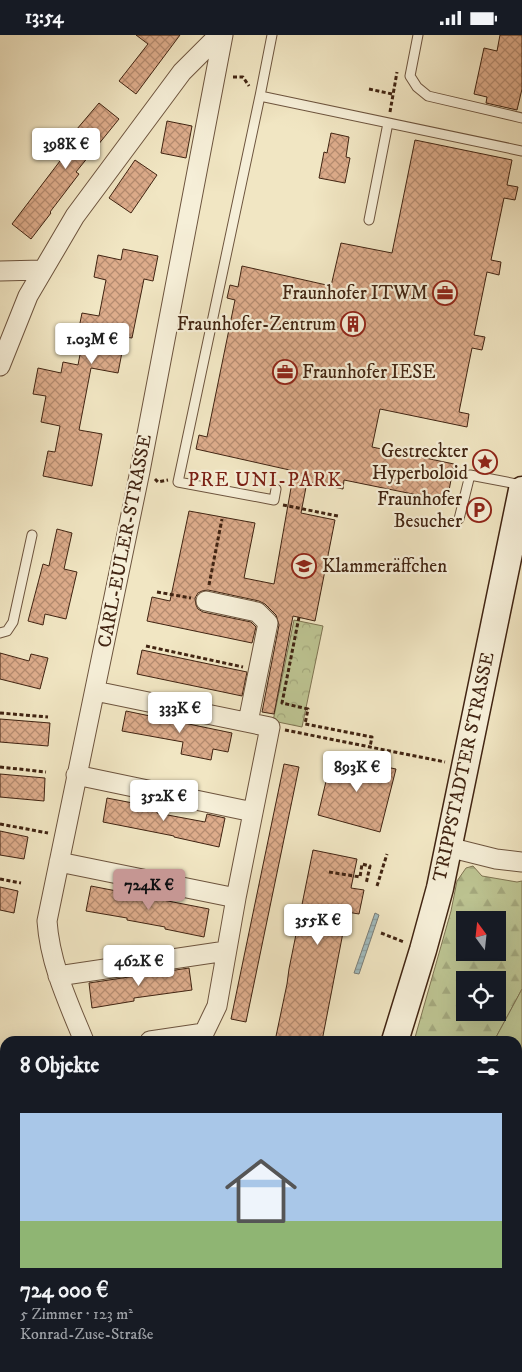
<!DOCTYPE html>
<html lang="de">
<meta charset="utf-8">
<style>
body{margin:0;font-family:"IM FELL DW Pica",serif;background:#20242c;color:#f1f3f6;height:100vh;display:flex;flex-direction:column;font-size:19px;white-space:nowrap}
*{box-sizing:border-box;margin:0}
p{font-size:16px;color:#9ea1a6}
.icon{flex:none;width:28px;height:28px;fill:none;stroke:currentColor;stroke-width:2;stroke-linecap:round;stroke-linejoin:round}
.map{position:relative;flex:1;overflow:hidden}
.drawer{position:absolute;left:0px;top:1001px;width:522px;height:336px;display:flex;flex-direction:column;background:#171b24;border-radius:15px 15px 0 0;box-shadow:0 5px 20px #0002}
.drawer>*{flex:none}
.needle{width:32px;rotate:345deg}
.tools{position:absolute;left:456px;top:876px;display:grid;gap:10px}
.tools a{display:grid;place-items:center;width:50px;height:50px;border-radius:0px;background:#171b24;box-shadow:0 5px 20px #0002;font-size:25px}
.price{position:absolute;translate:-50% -42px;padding:0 11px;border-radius:5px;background:#fff;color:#222;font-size:16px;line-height:32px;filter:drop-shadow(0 1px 2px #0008)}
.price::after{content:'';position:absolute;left:50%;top:30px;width:15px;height:11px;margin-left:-8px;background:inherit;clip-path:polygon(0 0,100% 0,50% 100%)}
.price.active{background:#c59692;color:#111}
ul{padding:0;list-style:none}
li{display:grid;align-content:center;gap:10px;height:265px;padding:0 20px}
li+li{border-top:1px solid #363941}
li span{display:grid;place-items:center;height:155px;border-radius:0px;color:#555}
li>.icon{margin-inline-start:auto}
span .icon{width:90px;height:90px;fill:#fffc;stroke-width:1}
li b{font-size:21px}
h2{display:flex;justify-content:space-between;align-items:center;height:60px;padding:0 20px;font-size:21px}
.status{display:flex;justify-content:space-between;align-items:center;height:35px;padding:0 25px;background:#171b24;direction:ltr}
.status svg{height:14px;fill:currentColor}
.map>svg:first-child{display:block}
.forest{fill:url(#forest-firs);stroke:#7f7452;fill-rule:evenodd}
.park{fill:url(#park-crowns);stroke:#7f7452}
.garden{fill:#bdc492;stroke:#7f7452}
.water{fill:url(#water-rules);stroke:#7b7f7a}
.building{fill:url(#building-cross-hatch);stroke:#412412}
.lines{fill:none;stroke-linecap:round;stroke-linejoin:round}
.service-casing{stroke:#6d543e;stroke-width:11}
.minor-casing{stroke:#6d543e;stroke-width:21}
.secondary-casing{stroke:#412412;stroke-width:29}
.path{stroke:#412412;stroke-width:3;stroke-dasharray:4 2.5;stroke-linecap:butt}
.service{stroke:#f6efd8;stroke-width:9}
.minor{stroke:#f6efd8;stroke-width:19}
.secondary{stroke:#f6efd8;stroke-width:26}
.labels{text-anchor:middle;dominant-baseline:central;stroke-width:4.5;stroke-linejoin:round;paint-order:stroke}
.poi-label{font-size:19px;fill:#412412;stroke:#f6efd8;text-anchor:end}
.street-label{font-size:19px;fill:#412412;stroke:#f6efd8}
.neighbourhood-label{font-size:20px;letter-spacing:1px;fill:#7a1f14;stroke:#f6efd8}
</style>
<div class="status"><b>13:54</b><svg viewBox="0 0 49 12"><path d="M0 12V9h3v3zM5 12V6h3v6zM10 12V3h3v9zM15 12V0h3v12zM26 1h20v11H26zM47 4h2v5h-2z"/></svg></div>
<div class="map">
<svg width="522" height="1337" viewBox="0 0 522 1337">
<defs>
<pattern id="forest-firs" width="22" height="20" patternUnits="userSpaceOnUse" patternTransform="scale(1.25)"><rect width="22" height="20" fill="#bdc492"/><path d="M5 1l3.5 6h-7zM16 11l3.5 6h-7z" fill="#a4a87d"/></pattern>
<pattern id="park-crowns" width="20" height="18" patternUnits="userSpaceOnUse" patternTransform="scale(1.25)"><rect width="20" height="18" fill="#bdc492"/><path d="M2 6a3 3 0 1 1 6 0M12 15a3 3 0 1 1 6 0" fill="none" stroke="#a4a87d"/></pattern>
<pattern id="water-rules" width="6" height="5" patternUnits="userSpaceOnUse" patternTransform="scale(1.25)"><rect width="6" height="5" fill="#a1bcbf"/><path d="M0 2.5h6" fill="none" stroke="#8ca1a3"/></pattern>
<pattern id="building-cross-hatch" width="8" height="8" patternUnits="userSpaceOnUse" patternTransform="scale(1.25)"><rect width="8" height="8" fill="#ddac8b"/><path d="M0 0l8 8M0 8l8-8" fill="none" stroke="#b58c70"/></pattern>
</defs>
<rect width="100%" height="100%" fill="#f1e6c3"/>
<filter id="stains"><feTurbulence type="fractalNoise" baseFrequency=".004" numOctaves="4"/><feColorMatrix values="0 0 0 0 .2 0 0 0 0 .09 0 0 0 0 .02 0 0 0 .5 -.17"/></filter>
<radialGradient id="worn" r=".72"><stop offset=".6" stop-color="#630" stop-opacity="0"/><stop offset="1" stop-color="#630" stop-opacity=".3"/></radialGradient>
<!-- forest -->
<path class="forest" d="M473,831l9,10 35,6 5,-1v108l-28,52h-80l37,-130 6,-30 9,-13zM465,885h33v33h-33zM465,945h33v33h-33z
M206,1333v-1l39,1 -1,4h-38z"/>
<!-- park -->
<path class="park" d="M294,585l29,6 -21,101 -29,-6z"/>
<!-- garden -->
<path class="garden" d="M522,954v383h-206l2,-5h200v-326h-24z
M0,1092l5,1v239h104l-1,5h-108z"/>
<!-- water -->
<path class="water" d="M375,878l4,2 -20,59 -5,-1z"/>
<!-- building -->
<path class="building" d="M136,0h44l-44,59 -17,-13 29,-37z
M500,0h22v54l-5,21 -31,-7 1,-6 -13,-3 10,-46 13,3z
M99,68l20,16 -43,53 3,2 -29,38 1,1 -20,26 -19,-15 64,-84 -5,-4z
M167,86l25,5 -6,32 -25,-5z
M331,98l18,4 -3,20 4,1 -5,25 -26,-5 5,-26 3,1z
M415,105l97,20 -5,25 11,2 -3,13 -11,-2 -13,62 10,2 -2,13 -12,-3 -13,63 11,2 -3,13 -10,-2 -13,64 10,2 -2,13 -87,-18 -8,38 82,17 -7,37 -103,-21 -1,9 -36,-7 -6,31 34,7 -20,101 -22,-5 -19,98 -12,-2 17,-87 -3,-10 -11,-11 -6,-3 -51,-11 -6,1 -4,2 -3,5 1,7 2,4 5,3 48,10 5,5 -4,16 -105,-22 5,-24 18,4 19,-90 66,12 -11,55 30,6 20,-113 -98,-22 3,-14 8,2 28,-137 -8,-2 3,-13 8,2 4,-21 89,20 10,-43 51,10z
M135,125l22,15 -26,38 -22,-15z
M123,214l35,7 -5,25 -9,-2 -12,59 -7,-1 -7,36 -27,-5 -12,62 23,4 -10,52 -49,-10 5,-25 7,1 5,-26 -19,-4 5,-26 -13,-2 5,-26 23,5 2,-11 15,3 5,-26 -6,-1 5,-25 17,3 7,-36 -12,-3 4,-22 23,5z
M57,494l15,4 -8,36 13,3 -11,47 -21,-5 -2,11 -15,-4 15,-57 6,2z
M142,615l105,22 -5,24 -105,-22z
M0,618l29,8 2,-7 17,4 -8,31 -40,-10z
M126,676l106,22 -4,19 -15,-3 -2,11 -30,-6 2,-12 -61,-11z
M0,684l50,4 -2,23 -48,-4z
M332,721l64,13 -16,63 -62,-17z
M284,729l15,3 -53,255 -15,-3z
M0,739l45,4 -1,23 -44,-4z
M107,763l31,6 1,-4 20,4 -2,9 48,9 2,-8 18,4 -6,29 -45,-10v-1l-71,-14z
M0,796l28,6 -4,22 -24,-4z
M313,815l44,9 -6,29 13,2 -5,24 -12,-2 -25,129h-47l12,-57 2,-15z
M91,851l118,23 -5,28 -39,-8v-2l-38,-7v-2l-41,-7z
M0,852l18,4 -4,22 -14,-3z
M189,933l3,22 -58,8v3l-42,7 -3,-25z"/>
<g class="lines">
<defs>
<path id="service" d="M418,0l-8,41 7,11 11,9 94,22
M260,61l12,-61
M369,185l19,-97
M276,454l-2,11 -96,-18 82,-386 262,55
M459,484l11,-44 52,10
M0,598l7,-2 6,-9 19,-87"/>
<path id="minor" d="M0,236l42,-1
M0,331l28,-70 47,-80 107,-144 37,-37
M206,566l51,11 11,11 -20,99
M95,656l175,36 -34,171 -19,108 -13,27 -54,8
M76,740l177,37
M448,812l48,12 26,3
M59,827l177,36
M58,941l168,-25
M84,1006c-16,-39 -34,-77 -37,-120l93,-450 83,-436
M108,1337l1,-5"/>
<path id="secondary" d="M395,1006l28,-91 17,-62 82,-398
M262,1337l1,-5
M284,1337l1,-5"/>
</defs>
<!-- service casing -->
<use href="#service" class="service-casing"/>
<!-- minor casing -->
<use href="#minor" class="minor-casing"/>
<!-- secondary casing -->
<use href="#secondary" class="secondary-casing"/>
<!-- path -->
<path class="path" d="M233,42h10l6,9
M369,54l23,5
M390,77l7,-40
M155,444l3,3 10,-2
M283,470l55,11
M209,550l13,-66
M157,557l34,6
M299,582l-17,86 26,6 -3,15 67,13 -2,10
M146,611l97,21
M0,678l48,4
M285,695l160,32
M0,732l46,5
M0,789l48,9
M329,837l31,5 2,-13 8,2 -4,18
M0,844l21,4
M377,851l10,-32
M381,898l23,9
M518,1065l4,-8
M0,1092l5,1
M0,1201h5
M518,1258l4,-9
M518,1264l4,1
M0,1305h5
M381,1337l2,-5
M480,1337l2,-5"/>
<!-- service -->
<use href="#service" class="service"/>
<!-- minor -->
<use href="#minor" class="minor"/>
<!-- secondary -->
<use href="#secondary" class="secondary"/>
</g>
<!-- icons -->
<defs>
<symbol id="office-ring" viewBox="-11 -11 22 22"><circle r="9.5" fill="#f6efd8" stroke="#8f2418" stroke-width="1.5"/><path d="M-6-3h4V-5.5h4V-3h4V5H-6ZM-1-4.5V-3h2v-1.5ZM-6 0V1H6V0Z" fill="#8f2418"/></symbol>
<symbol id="building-ring" viewBox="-11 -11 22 22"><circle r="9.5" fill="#f6efd8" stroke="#8f2418" stroke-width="1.5"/><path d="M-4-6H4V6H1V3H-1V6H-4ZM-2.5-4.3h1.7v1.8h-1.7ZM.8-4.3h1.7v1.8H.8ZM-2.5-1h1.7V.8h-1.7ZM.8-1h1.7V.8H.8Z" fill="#8f2418"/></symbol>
<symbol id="sight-ring" viewBox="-11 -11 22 22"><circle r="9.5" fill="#f6efd8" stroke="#8f2418" stroke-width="1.5"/><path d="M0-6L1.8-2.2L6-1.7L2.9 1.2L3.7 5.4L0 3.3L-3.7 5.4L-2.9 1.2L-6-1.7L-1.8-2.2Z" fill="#8f2418"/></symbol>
<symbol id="parking-ring" viewBox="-11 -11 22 22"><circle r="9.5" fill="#f6efd8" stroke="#8f2418" stroke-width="1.5"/><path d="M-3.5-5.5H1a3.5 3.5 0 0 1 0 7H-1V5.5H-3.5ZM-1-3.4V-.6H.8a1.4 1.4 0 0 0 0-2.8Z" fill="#8f2418"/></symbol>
<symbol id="school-ring" viewBox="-11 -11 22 22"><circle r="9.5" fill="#f6efd8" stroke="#8f2418" stroke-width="1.5"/><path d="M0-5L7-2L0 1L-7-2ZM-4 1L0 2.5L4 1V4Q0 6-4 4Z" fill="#8f2418"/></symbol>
</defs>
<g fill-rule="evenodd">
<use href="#office-ring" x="431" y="244" width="28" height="28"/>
<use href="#building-ring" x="339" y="275" width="28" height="28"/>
<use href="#office-ring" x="271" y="323" width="28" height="28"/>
<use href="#sight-ring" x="471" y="413" width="28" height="28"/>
<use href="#parking-ring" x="465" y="461" width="28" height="28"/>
<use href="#school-ring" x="290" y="517" width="28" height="28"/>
</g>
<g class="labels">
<!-- poi labels -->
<g class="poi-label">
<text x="428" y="258">Fraunhofer ITWM</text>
<text x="336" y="289">Fraunhofer-Zentrum</text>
<text x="302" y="337" text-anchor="start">Fraunhofer IESE</text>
<text x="468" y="416">Gestreckter<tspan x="468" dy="22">Hyperboloid</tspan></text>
<text x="462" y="464">Fraunhofer<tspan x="462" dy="22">Besucher</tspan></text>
<text x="322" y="531" text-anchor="start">Klammeräffchen</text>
</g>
<!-- street labels -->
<g class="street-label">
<text transform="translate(125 506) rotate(-79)">CARL-EULER-STRASSE</text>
<text transform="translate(464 732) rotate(-78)">TRIPPSTADTER STRASSE</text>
</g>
<!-- neighbourhood labels -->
<g class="neighbourhood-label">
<text x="265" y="445">PRE UNI-PARK</text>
</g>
</g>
<rect width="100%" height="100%" filter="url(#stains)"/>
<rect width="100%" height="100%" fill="url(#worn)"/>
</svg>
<div class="tools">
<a><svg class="needle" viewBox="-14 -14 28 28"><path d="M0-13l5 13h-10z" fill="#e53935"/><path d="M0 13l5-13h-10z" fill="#9ea1a6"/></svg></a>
<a><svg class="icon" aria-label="locate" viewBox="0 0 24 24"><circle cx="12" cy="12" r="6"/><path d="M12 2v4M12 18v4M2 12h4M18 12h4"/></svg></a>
</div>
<b class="price" style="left:66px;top:135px">398K €</b>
<b class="price" style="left:92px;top:330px">1.03M €</b>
<b class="price" style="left:180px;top:699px">333K €</b>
<b class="price" style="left:357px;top:758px">893K €</b>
<b class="price" style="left:164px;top:787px">352K €</b>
<b class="price active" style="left:149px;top:876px">724K €</b>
<b class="price" style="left:318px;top:911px">355K €</b>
<b class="price" style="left:139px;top:952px">462K €</b>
<section class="drawer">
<h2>8 Objekte<svg class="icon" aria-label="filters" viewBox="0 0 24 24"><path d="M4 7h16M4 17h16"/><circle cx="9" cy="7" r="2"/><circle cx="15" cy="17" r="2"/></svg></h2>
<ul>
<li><span style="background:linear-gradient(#a9c7e8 70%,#8fb573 0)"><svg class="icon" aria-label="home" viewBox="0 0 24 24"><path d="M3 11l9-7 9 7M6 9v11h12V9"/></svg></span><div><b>724 000 €</b><p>5 Zimmer · 123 m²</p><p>Konrad-Zuse-Straße</p></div></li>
</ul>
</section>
</div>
